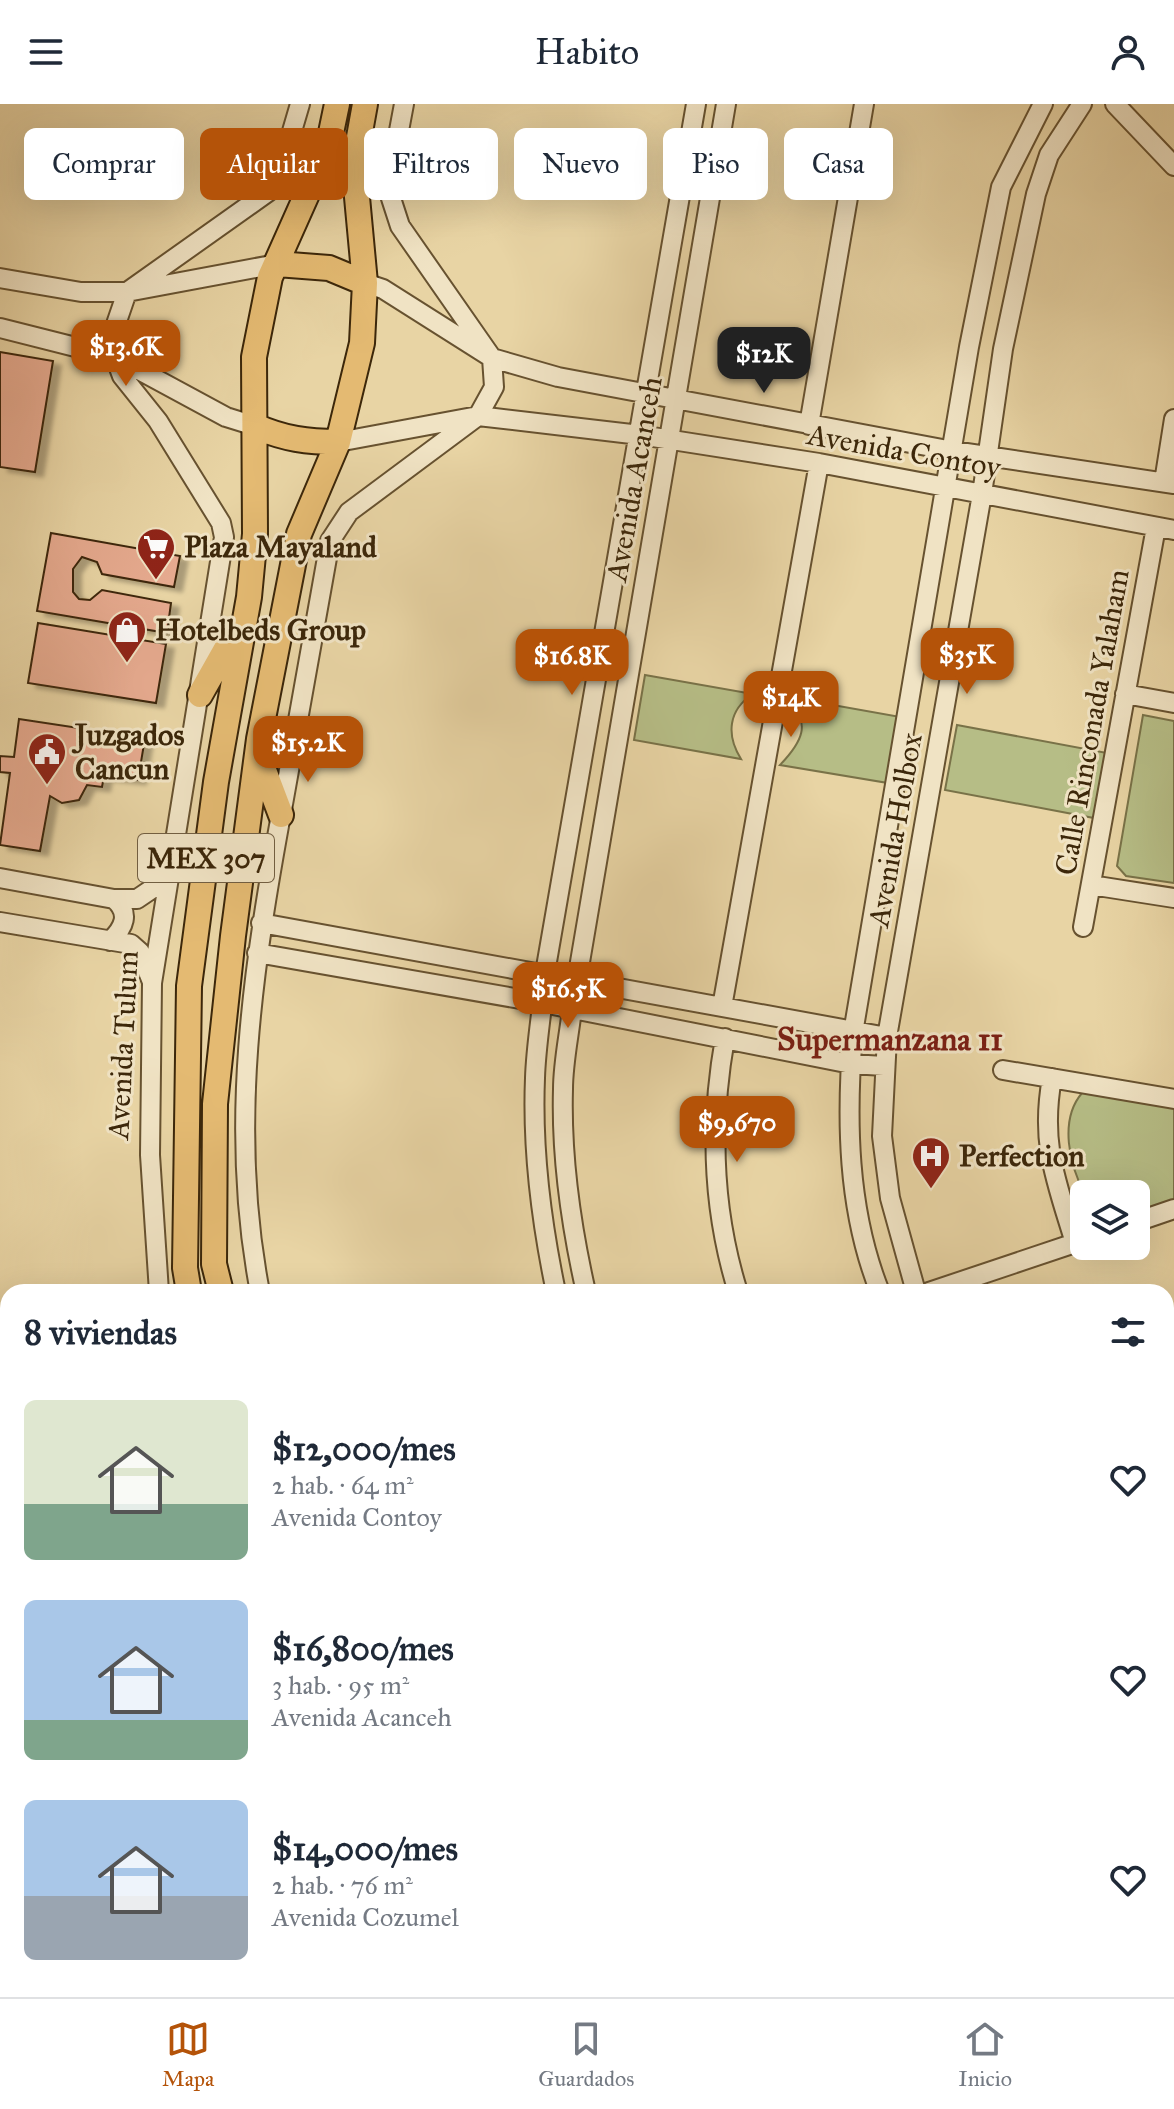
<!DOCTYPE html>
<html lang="es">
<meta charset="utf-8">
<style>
body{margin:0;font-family:"IM FELL Great Primer",serif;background:#f6f6f7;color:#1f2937;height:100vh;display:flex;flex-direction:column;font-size:30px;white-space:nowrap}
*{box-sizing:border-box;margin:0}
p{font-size:26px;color:#747a83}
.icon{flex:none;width:44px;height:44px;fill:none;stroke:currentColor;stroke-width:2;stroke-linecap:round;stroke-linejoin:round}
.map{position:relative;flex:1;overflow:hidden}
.panel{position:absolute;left:0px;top:1180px;width:1174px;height:714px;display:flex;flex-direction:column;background:#fff;border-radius:24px 24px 0 0;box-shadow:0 8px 32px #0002}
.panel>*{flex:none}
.guide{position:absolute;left:24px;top:24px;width:1126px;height:72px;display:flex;gap:16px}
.buttons{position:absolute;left:1070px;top:1076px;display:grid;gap:16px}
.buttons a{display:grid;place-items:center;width:80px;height:80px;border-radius:12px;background:#fff;box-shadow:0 8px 32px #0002;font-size:40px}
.price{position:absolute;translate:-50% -68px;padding:0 18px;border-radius:16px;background:#b45309;color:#fff;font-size:26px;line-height:52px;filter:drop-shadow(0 2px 4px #0008)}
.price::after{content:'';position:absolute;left:50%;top:48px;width:24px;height:18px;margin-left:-12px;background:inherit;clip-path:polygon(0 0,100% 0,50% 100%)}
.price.current{background:#222;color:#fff}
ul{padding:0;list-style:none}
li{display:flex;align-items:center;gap:24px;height:200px;padding:0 24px}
li span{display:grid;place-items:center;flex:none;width:224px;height:160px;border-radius:12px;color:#555}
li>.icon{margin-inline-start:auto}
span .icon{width:96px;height:96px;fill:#fffc;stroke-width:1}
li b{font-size:34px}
h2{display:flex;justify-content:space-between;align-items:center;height:96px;padding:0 24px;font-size:34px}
.chip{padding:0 28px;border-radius:12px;background:#fff;box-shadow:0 8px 32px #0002;font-size:28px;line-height:72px}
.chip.current{background:#b45309;color:#fff}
header{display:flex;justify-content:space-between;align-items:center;height:104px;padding:0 24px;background:#fff;font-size:36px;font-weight:600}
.tab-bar{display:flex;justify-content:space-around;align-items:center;height:112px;border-top:2px solid #e0e1e3;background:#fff;font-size:22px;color:#747a83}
.tab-bar a{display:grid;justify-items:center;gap:4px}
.tab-bar .current{color:#b45309}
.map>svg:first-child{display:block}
.green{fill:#b6bd86;stroke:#797248;stroke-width:2}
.building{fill:#e6aa8f;stroke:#3c270a;stroke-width:2;filter:url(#shadow)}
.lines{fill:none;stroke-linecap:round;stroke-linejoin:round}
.minor-casing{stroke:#675230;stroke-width:22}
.major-casing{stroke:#3c270a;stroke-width:28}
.minor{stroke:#f0e3c4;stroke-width:18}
.major{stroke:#e4ba72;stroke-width:24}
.labels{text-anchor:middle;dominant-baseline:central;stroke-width:6;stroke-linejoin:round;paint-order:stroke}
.shield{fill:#f0e3c4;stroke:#725f42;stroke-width:2}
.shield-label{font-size:28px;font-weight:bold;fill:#3c270a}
.street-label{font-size:30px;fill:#3c270a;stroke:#f0e3c4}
.poi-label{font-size:30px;font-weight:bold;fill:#3c270a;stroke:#f0e3c4;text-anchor:start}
.neighbourhood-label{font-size:32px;font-weight:bold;fill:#7a1f14;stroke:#f0e3c4}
</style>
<header><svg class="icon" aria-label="menu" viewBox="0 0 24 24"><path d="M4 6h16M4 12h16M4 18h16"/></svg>Habito<svg class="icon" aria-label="person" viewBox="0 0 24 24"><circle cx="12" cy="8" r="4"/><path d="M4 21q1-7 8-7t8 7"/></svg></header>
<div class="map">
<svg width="1174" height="1893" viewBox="0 0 1174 1893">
<defs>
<filter id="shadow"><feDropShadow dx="8" dy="4.5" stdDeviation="2" flood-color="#0004"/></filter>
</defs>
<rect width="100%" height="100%" fill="#e8d4a4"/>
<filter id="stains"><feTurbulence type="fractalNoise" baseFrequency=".0025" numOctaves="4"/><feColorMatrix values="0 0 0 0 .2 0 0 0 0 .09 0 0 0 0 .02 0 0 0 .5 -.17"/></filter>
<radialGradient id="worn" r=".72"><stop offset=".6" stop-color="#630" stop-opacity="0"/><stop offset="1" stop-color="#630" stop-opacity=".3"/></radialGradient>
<!-- green -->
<path class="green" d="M645,571l108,19c-25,16 -27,41 -12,65l-107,-19z
M788,593l118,21 -12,66 -114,-19c22,-23 32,-41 8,-68z
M1143,611l31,6v162l-48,-7 -9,-10z
M957,621l150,28 -13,65 -149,-28z
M1096,987l78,13v97l-38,13v-20h-51c-16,-29 -26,-74 -3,-101z
M1166,1453l8,21v154l-8,-23z"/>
<!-- building -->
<path class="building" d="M0,248l53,9 -18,111 -35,-5z
M51,429l129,23 -6,31 -72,-13 -5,-12 -15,-5 -9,12v23l6,7 11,1 12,-10 69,13 -4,30 -130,-22z
M38,519l128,21 -10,59 -128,-20z
M19,615l126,19 -7,42 -34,-4 -2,11 -15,-2 -8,15 -17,3 -12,-7 -10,55 -40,-6 10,-72 -10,-1v-16l14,1z
M8,1621v46l-8,3v-46z
M8,1798v88h279l2,7h-289v-93z
M504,1886h109l-21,7h-86z"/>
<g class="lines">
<defs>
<path id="minor" d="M1115,0l59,62
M0,174l81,14h46l150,-28
M365,179l18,6 109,69 66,19 395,74 221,33
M0,224l115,29 111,60 29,9
M809,321l55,-321
M338,338l140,-26 162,19 179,28 355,67
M1164,378l10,-63
M1125,590l49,9
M0,774l114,21h23l31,-21
M1091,781l83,13
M0,818l131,22 9,8 12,30
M261,819l626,114
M1083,823l73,-400
M110,837c14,-13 21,-28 4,-42
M257,849l286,50 308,61 33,2
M722,903l97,-544
M725,934c-15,84 -13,171 13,254
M1003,966l171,29
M1052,974c-12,66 4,102 23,165
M1136,1118l38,-13
M159,1188l-9,-137 2,-172 72,-446 -3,-14 -63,-102 -36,-45 -7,-19 -1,-27 13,-38 141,-100 10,-13 22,-75
M260,1188c-32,-164 -7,-326 23,-488 16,-88 31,-176 47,-263l19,-29 129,-96 16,-29 -2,-29 -92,-132 -12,-37 16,-85
M556,1188c-15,-71 -24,-141 -21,-214 1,-35 8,-70 10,-105l151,-869
M586,1188c-15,-66 -25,-135 -23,-203 0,-26 6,-53 9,-80l154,-905
M880,1188c-33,-82 -34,-173 -27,-259l116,-686 32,-160 42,-83
M916,1188l-26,-94 -8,-62 5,-99 95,-543 21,-145 33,-155 13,-39 33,-51
M929,1188l155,-52
M1166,1722v2
M359,1886l4,7
M482,1886l2,7
M784,1886l2,7
M813,1886l3,7
M635,1893l20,-7"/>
<path id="major" d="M277,160l52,4 36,15
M255,322c29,13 53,16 83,16
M200,591l31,-55
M259,653l22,58
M189,1188l-4,-24 4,-282 27,-204 33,-185 6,-63 -1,-177 16,-80 58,-130 9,-43
M221,1188l-7,-28 1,-160 18,-168 26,-197 40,-205 39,-92 24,-99 3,-60 -11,-118 11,-61
M1166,1327l8,-3
M1166,1361l8,-3
M0,1724l8,-3
M0,1759l8,-2
M404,1886l2,7
M453,1886l2,7"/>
</defs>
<!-- minor casing -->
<use href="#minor" class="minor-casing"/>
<!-- major casing -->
<use href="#major" class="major-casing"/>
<!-- minor -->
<use href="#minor" class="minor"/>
<!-- major -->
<use href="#major" class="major"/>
</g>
<!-- icons -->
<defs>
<symbol id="supermarket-pin" viewBox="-11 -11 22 30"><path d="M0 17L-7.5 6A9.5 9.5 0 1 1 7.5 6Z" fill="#8f2418" stroke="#f0e3c4"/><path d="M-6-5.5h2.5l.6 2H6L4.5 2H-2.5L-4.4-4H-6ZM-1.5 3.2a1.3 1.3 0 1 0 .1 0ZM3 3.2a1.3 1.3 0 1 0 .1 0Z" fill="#fff"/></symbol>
<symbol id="shop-pin" viewBox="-11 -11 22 30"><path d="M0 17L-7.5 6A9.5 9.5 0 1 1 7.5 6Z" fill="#8f2418" stroke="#f0e3c4"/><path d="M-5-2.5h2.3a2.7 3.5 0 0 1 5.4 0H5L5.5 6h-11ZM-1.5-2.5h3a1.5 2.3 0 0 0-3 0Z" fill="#fff"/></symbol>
<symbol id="civic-pin" viewBox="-11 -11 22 30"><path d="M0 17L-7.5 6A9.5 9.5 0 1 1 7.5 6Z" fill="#8f2418" stroke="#f0e3c4"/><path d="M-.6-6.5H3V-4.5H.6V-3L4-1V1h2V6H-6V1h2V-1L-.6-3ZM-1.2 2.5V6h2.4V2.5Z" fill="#fff"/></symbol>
<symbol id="hospital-pin" viewBox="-11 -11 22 30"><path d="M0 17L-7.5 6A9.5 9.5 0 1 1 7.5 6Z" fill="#8f2418" stroke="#f0e3c4"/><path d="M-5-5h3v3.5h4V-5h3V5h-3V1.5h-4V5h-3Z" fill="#fff"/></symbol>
</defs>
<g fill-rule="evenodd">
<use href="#supermarket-pin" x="134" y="421" width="44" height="60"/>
<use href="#shop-pin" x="105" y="504" width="44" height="60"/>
<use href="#civic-pin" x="25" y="626" width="44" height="60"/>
<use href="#hospital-pin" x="909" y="1030" width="44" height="60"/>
</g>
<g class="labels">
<!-- shield labels -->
<rect class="shield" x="138" y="730" width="136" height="48" rx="6"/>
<g class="shield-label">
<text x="206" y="754">MEX 307</text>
</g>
<!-- street labels -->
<g class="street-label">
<text transform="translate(904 347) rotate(10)">Avenida Contoy</text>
<text transform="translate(634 375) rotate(-80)">Avenida Acanceh</text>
<text transform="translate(1092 618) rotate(-80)">Calle Rinconada Yalaham</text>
<text transform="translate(895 726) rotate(-80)">Avenida Holbox</text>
<text transform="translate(123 941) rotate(-87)">Avenida Tulum</text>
</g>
<!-- poi labels -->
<g class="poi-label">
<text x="184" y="443">Plaza Mayaland</text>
<text x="155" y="526">Hotelbeds Group</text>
<text x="75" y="631">Juzgados<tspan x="75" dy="34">Cancun</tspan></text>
<text x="959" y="1052">Perfection</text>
</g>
<!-- neighbourhood labels -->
<g class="neighbourhood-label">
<text x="890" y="935">Supermanzana 11</text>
</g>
</g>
<rect width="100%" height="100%" filter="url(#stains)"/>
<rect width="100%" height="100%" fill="url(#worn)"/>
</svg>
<div class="buttons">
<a><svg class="icon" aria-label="layers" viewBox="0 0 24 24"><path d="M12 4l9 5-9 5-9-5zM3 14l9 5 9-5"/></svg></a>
</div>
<b class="price" style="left:126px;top:284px">$13.6K</b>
<b class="price current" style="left:764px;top:291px">$12K</b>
<b class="price" style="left:967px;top:592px">$35K</b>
<b class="price" style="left:572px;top:593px">$16.8K</b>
<b class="price" style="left:791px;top:635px">$14K</b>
<b class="price" style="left:308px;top:680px">$15.2K</b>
<b class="price" style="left:568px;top:926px">$16.5K</b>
<b class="price" style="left:737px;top:1060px">$9,670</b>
<div class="guide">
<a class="chip">Comprar</a>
<a class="chip current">Alquilar</a>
<a class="chip">Filtros</a>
<a class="chip">Nuevo</a>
<a class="chip">Piso</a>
<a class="chip">Casa</a>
</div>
<section class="panel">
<h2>8 viviendas<svg class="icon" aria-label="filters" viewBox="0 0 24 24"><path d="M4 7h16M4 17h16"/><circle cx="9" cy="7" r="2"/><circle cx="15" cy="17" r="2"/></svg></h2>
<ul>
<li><span style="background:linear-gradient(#dfe7d0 65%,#7fa58c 0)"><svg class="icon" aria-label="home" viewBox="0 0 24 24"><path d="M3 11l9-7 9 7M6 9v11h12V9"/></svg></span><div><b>$12,000/mes</b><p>2 hab. · 64 m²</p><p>Avenida Contoy</p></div><svg class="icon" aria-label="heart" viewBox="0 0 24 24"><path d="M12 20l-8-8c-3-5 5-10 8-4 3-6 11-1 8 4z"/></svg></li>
<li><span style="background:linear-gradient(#a9c7e8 75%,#7fa58c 0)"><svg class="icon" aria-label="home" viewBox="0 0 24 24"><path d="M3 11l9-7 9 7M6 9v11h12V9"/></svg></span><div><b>$16,800/mes</b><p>3 hab. · 95 m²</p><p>Avenida Acanceh</p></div><svg class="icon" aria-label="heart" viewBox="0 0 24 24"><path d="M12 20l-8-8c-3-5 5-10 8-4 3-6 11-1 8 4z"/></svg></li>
<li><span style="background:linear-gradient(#a9c7e8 60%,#9aa5b1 0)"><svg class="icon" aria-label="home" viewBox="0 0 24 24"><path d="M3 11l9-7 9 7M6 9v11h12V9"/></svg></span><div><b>$14,000/mes</b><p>2 hab. · 76 m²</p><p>Avenida Cozumel</p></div><svg class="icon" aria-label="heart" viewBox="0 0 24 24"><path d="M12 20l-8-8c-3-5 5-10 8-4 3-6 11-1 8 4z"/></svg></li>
</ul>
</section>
</div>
<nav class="tab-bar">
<a class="current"><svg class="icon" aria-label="map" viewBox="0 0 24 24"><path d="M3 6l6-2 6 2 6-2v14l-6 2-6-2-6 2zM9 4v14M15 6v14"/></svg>Mapa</a>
<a><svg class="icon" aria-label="saved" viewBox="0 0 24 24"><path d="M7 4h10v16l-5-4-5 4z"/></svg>Guardados</a>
<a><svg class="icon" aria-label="home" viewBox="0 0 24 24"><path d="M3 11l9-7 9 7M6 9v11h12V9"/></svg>Inicio</a>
</nav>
